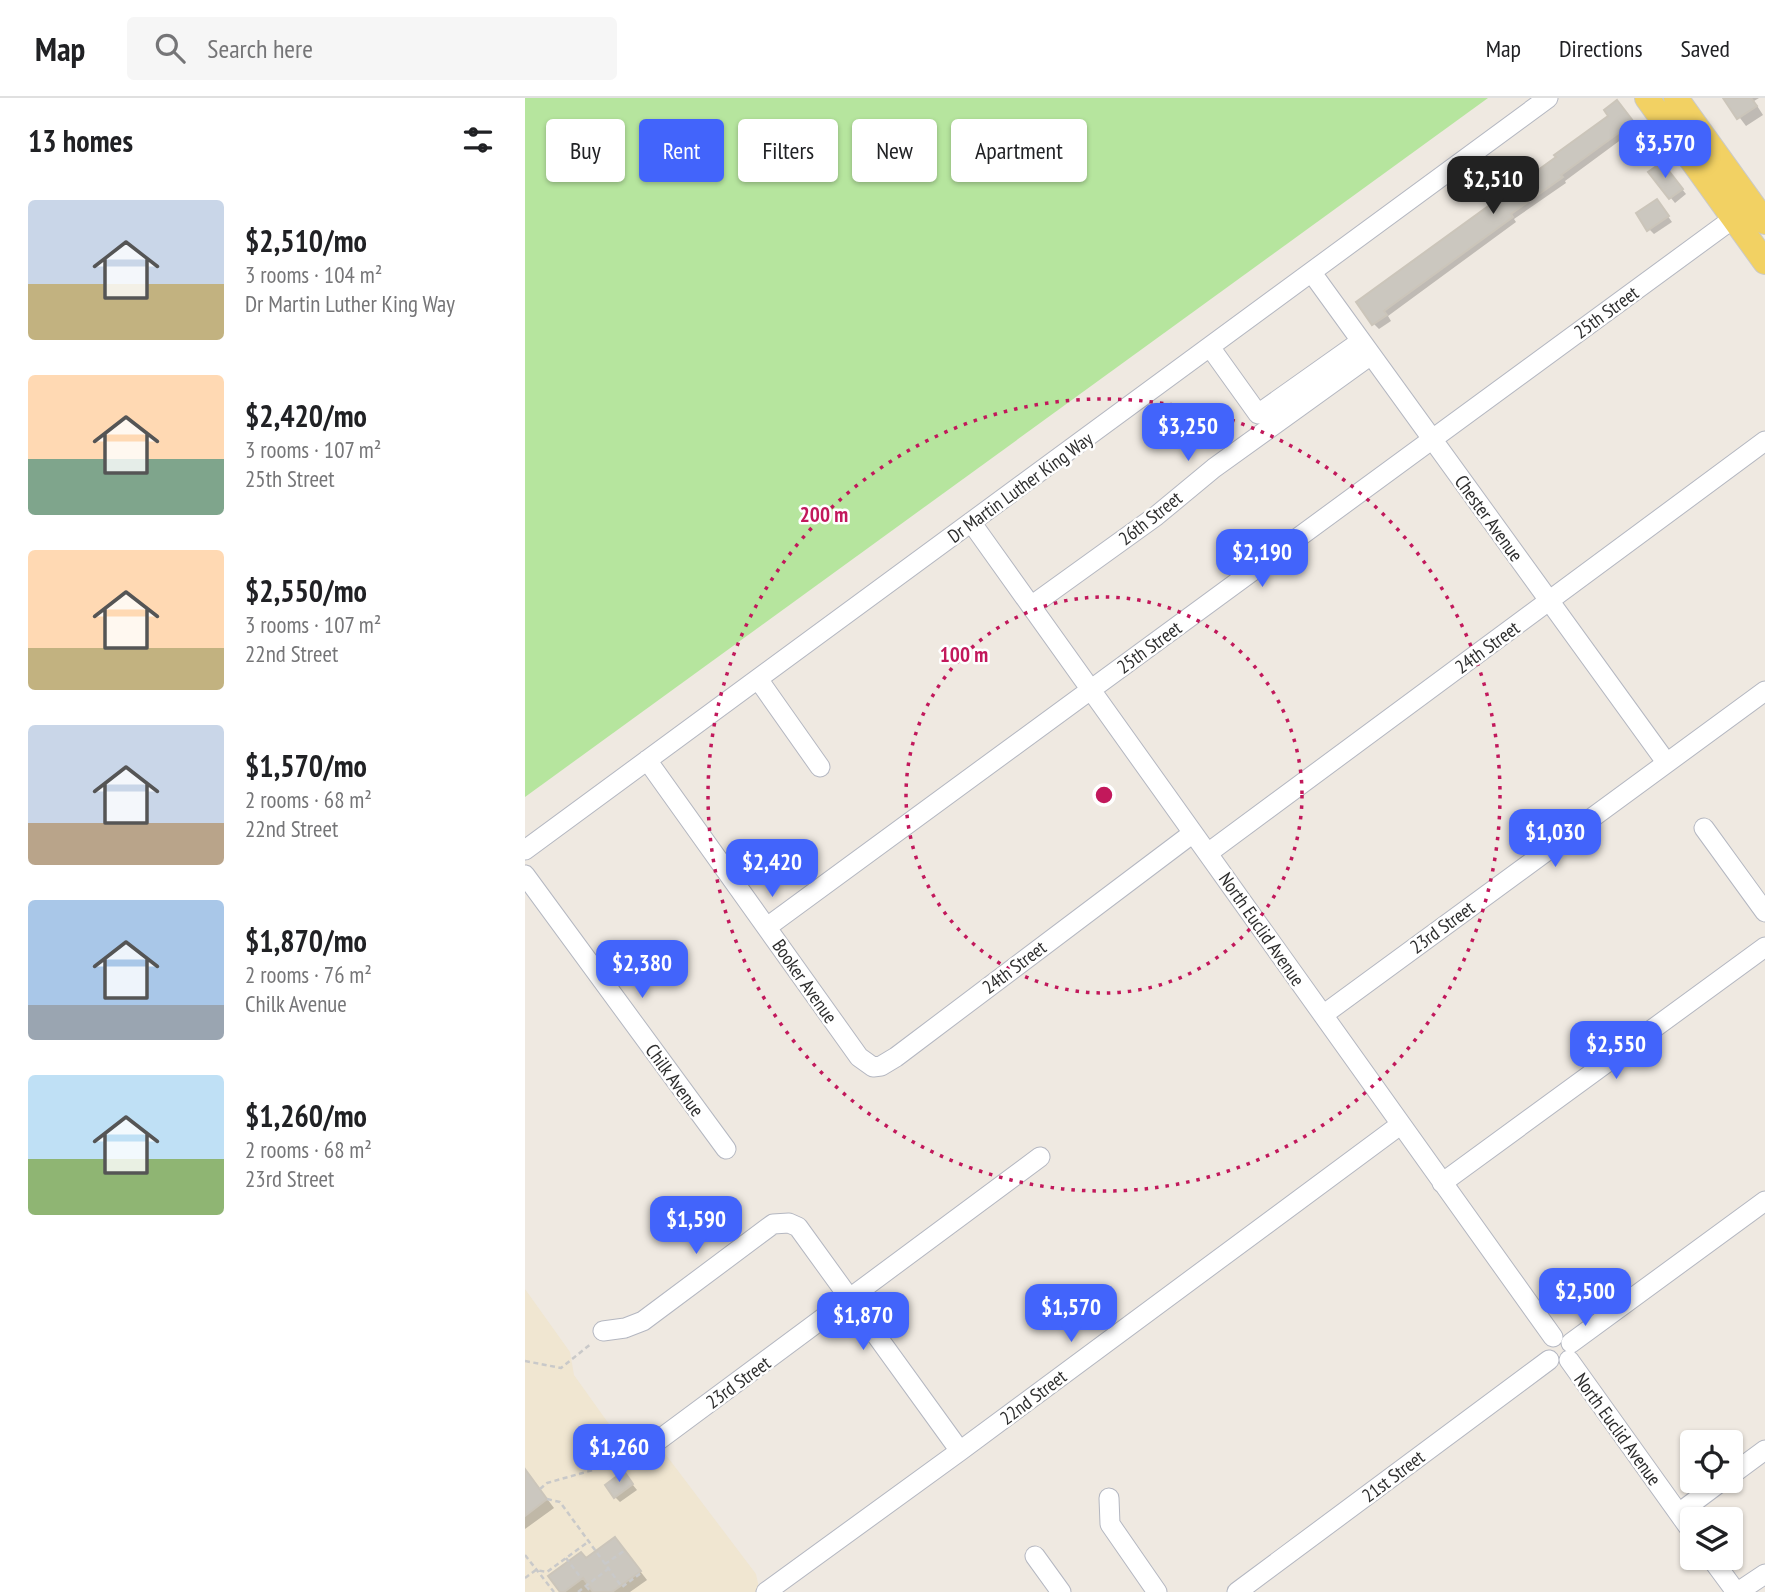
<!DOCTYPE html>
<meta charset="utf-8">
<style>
body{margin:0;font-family:"PT Sans Narrow",sans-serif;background:#f6f6f6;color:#202124;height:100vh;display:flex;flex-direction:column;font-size:26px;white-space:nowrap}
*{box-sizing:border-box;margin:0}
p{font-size:23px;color:#757577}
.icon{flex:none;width:38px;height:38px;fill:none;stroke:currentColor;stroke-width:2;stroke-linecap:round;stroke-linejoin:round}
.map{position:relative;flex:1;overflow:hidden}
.drawer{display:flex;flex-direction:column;background:#fff;width:525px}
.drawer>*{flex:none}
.banner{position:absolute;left:21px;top:21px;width:665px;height:63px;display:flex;gap:14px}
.controls{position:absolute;left:1155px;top:1332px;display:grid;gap:14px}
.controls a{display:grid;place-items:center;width:63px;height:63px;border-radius:7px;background:#fff;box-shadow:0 2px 5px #0004;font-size:35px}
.price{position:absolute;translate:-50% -60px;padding:0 16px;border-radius:14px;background:#4264fb;color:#fff;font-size:23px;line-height:46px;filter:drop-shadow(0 2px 4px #0008)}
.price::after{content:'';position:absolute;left:50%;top:42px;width:21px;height:16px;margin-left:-10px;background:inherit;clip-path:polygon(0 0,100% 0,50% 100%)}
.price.selected{background:#222;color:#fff}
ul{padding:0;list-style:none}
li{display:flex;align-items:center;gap:21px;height:175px;padding:0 28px}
li span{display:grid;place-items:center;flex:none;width:196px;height:140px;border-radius:7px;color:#555}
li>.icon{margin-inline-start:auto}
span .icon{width:84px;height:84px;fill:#fffc;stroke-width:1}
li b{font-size:30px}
h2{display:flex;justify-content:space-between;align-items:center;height:84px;padding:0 28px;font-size:30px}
.tag{padding:0 24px;border-radius:7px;background:#fff;box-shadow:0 2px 5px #0004;font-size:24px;line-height:63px}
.tag.selected{background:#4264fb;color:#fff}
header{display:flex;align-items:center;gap:42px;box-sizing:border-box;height:98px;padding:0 35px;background:#fff;border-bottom:2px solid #e0e0e0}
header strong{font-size:33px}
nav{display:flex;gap:38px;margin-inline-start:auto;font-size:24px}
.search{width:490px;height:63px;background:#f6f6f6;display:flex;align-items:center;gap:18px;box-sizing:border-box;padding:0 24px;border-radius:7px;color:#757577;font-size:26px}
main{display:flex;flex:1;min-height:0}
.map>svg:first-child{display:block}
.education{fill:#f0e6d1}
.green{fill:#b6e59e}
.shadow{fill:#0003}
.building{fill:#cbc7bf;stroke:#cbc5ba;stroke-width:2}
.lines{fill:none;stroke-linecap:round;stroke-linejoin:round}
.minor-casing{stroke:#b4b7c1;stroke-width:21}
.major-casing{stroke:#c9c9c9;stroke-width:26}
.path{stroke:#c9c9c9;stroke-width:2.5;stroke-dasharray:5 3.5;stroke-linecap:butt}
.minor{stroke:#fff;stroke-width:19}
.major{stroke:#f2d163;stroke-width:24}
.ring{fill:none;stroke:#c2185b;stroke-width:3.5;stroke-dasharray:3.5 7}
.labels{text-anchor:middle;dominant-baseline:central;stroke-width:5;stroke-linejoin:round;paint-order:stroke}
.street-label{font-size:19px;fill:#2e2e2e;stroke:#fff}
.centre{fill:#c2185b;stroke:#fff;stroke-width:3.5}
.ring-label{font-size:21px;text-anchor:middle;font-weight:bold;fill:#c2185b;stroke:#fff;stroke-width:5;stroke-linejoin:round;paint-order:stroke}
</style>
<header>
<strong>Map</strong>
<div class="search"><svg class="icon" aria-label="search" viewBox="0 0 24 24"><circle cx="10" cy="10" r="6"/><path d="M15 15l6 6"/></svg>Search here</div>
<nav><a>Map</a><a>Directions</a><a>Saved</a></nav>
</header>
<main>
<section class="drawer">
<h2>13 homes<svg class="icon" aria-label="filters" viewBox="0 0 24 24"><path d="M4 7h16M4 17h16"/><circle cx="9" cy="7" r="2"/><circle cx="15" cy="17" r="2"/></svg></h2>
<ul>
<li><span style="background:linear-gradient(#c9d6e8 60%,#c2b280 0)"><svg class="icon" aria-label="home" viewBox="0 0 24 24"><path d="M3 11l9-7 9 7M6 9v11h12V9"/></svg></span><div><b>$2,510/mo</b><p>3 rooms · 104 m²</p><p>Dr Martin Luther King Way</p></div></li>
<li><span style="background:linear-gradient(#ffd9b3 60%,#7fa58c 0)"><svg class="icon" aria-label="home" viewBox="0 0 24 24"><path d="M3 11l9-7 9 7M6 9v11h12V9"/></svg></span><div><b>$2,420/mo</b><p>3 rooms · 107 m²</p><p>25th Street</p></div></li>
<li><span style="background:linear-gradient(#ffd9b3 70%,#c2b280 0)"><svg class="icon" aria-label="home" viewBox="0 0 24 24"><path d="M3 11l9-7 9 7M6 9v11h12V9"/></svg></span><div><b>$2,550/mo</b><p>3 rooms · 107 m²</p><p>22nd Street</p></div></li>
<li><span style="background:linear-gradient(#c9d6e8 70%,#b9a48a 0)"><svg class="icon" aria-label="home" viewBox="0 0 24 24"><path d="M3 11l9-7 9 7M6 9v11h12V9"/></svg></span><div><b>$1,570/mo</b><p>2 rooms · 68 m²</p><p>22nd Street</p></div></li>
<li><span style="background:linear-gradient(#a9c7e8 75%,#9aa5b1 0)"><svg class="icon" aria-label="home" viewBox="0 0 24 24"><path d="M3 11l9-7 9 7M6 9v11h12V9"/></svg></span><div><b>$1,870/mo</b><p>2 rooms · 76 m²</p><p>Chilk Avenue</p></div></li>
<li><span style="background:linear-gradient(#bfe0f5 60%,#8fb573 0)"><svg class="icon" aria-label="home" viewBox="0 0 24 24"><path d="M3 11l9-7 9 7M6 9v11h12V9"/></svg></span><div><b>$1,260/mo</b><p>2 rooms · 68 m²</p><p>23rd Street</p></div></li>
</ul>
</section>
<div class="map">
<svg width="1240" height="1494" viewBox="0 0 1240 1494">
<rect width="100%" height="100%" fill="#efe9e1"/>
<!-- education -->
<path class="education" d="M0,1191l45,63 4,23 62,87 24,-15 96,127 4,18h-235z"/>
<!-- green -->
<path class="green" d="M0,0h963l-963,699z"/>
<!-- shadow -->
<path class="shadow" d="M1200,0h34l-5,3 9,14 -17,11z
M1097,9l19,25 -11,8 -4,-4 -61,45 1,2 -52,36 2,3 -128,94 3,5 -12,8 -5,-5 -15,-21 200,-145z
M1141,71l20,25 -11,9 -25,-31z
M1132,103l15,21 -18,12 -5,-5z
M0,1371l29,39 -29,21z
M103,1381l9,11 -17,12 -5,-5z
M90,1441l32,41 -17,12h-68z"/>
<!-- building -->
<path class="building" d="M1198,0h28l6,8 -20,13z
M1092,2l20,26 -13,11 -4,-5 -59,43 2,2 -52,37 2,3 -129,94 3,4 -15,10 -16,-23 200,-145 -2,-2 54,-39 -4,-6z
M1137,64l21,27 -14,10 -21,-27z
M1132,101l12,17 -22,15 -11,-18z
M0,1371l22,30 -22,17z
M99,1373l9,13 -19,14 -9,-13z
M90,1439l26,34 -29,21h-19l-10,-14 -19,14h-4l-12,-16 33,-24 5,6z"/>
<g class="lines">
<defs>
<path id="minor" d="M787,175l354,489
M685,249l48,67 103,-73
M446,424l582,815
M506,508l125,-90 58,-48 157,-113
M233,581l62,88
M122,662l212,297 14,10 8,-1 15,-9 297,-224
M1179,730l61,84
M0,752l1023,-752
M683,755l557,-412
M0,777l201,274
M242,829l967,-709
M798,917l442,-324
M917,1085l323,-236
M78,1233l22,-3 18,-7 130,-97 16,-1 9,4 162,224
M1046,1245l194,-142
M1044,1262l123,172
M127,1347l388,-288
M1206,1377l34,-25
M584,1400l1,26 47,68
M1154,1415l44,-33
M510,1458l26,36
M1186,1460l25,34
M241,1494l194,-141 440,-326
M712,1494l312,-232
M1213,1494l27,-18"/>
<path id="major" d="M1122,0l118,164
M1151,0l89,124"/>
</defs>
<!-- minor casing -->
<use href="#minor" class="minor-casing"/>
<!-- major casing -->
<use href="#major" class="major-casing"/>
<!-- path -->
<path class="path" d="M0,1263l36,7 31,-25
M15,1391l7,-6 46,-13 23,-15 24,-3
M22,1401l13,3 62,85 19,-14
M0,1457l29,37
M41,1460l15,20
M80,1466l19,-13
M0,1480l11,-8 11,2 41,-30
M61,1488l5,6
M53,1494l30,-23"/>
<!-- minor -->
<use href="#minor" class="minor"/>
<!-- major -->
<use href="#major" class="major"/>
</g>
<!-- distance rings -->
<g class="ring">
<circle cx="579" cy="697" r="198"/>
<circle cx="579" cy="697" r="396"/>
</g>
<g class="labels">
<!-- street labels -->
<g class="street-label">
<text transform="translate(1081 214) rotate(-36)">25th Street</text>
<text transform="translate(495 389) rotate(-36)">Dr Martin Luther King Way</text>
<text transform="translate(625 420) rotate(-38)">26th Street</text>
<text transform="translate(964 420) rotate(54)">Chester Avenue</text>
<text transform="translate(624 549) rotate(-36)">25th Street</text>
<text transform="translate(962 549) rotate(-36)">24th Street</text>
<text transform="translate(917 829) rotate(-36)">23rd Street</text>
<text transform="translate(737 831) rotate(55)">North Euclid Avenue</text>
<text transform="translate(489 869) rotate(-37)">24th Street</text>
<text transform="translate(280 883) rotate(55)">Booker Avenue</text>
<text transform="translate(150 982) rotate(54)">Chilk Avenue</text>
<text transform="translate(213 1284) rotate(-36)">23rd Street</text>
<text transform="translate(508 1299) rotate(-37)">22nd Street</text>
<text transform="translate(1093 1331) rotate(54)">North Euclid Avenue</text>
<text transform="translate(868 1378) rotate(-37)">21st Street</text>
</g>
</g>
<circle cx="579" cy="697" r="10" class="centre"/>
<g class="ring-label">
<text x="299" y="424">200 m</text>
<text x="439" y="564">100 m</text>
</g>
</svg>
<div class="controls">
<a><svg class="icon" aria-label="locate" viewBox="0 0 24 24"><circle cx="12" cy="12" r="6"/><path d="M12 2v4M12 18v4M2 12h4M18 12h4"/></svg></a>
<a><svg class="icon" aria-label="layers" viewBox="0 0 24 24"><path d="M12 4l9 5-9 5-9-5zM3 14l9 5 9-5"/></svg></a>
</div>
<b class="price" style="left:1140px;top:82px">$3,570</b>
<b class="price selected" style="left:968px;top:118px">$2,510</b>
<b class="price" style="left:663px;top:365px">$3,250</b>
<b class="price" style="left:737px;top:491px">$2,190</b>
<b class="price" style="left:1030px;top:771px">$1,030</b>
<b class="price" style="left:247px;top:801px">$2,420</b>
<b class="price" style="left:117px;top:902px">$2,380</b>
<b class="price" style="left:1091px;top:983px">$2,550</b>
<b class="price" style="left:171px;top:1158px">$1,590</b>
<b class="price" style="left:1060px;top:1230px">$2,500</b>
<b class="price" style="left:546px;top:1246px">$1,570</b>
<b class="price" style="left:338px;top:1254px">$1,870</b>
<b class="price" style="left:94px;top:1386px">$1,260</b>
<div class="banner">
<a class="tag">Buy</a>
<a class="tag selected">Rent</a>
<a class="tag">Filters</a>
<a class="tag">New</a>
<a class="tag">Apartment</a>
</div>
</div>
</main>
